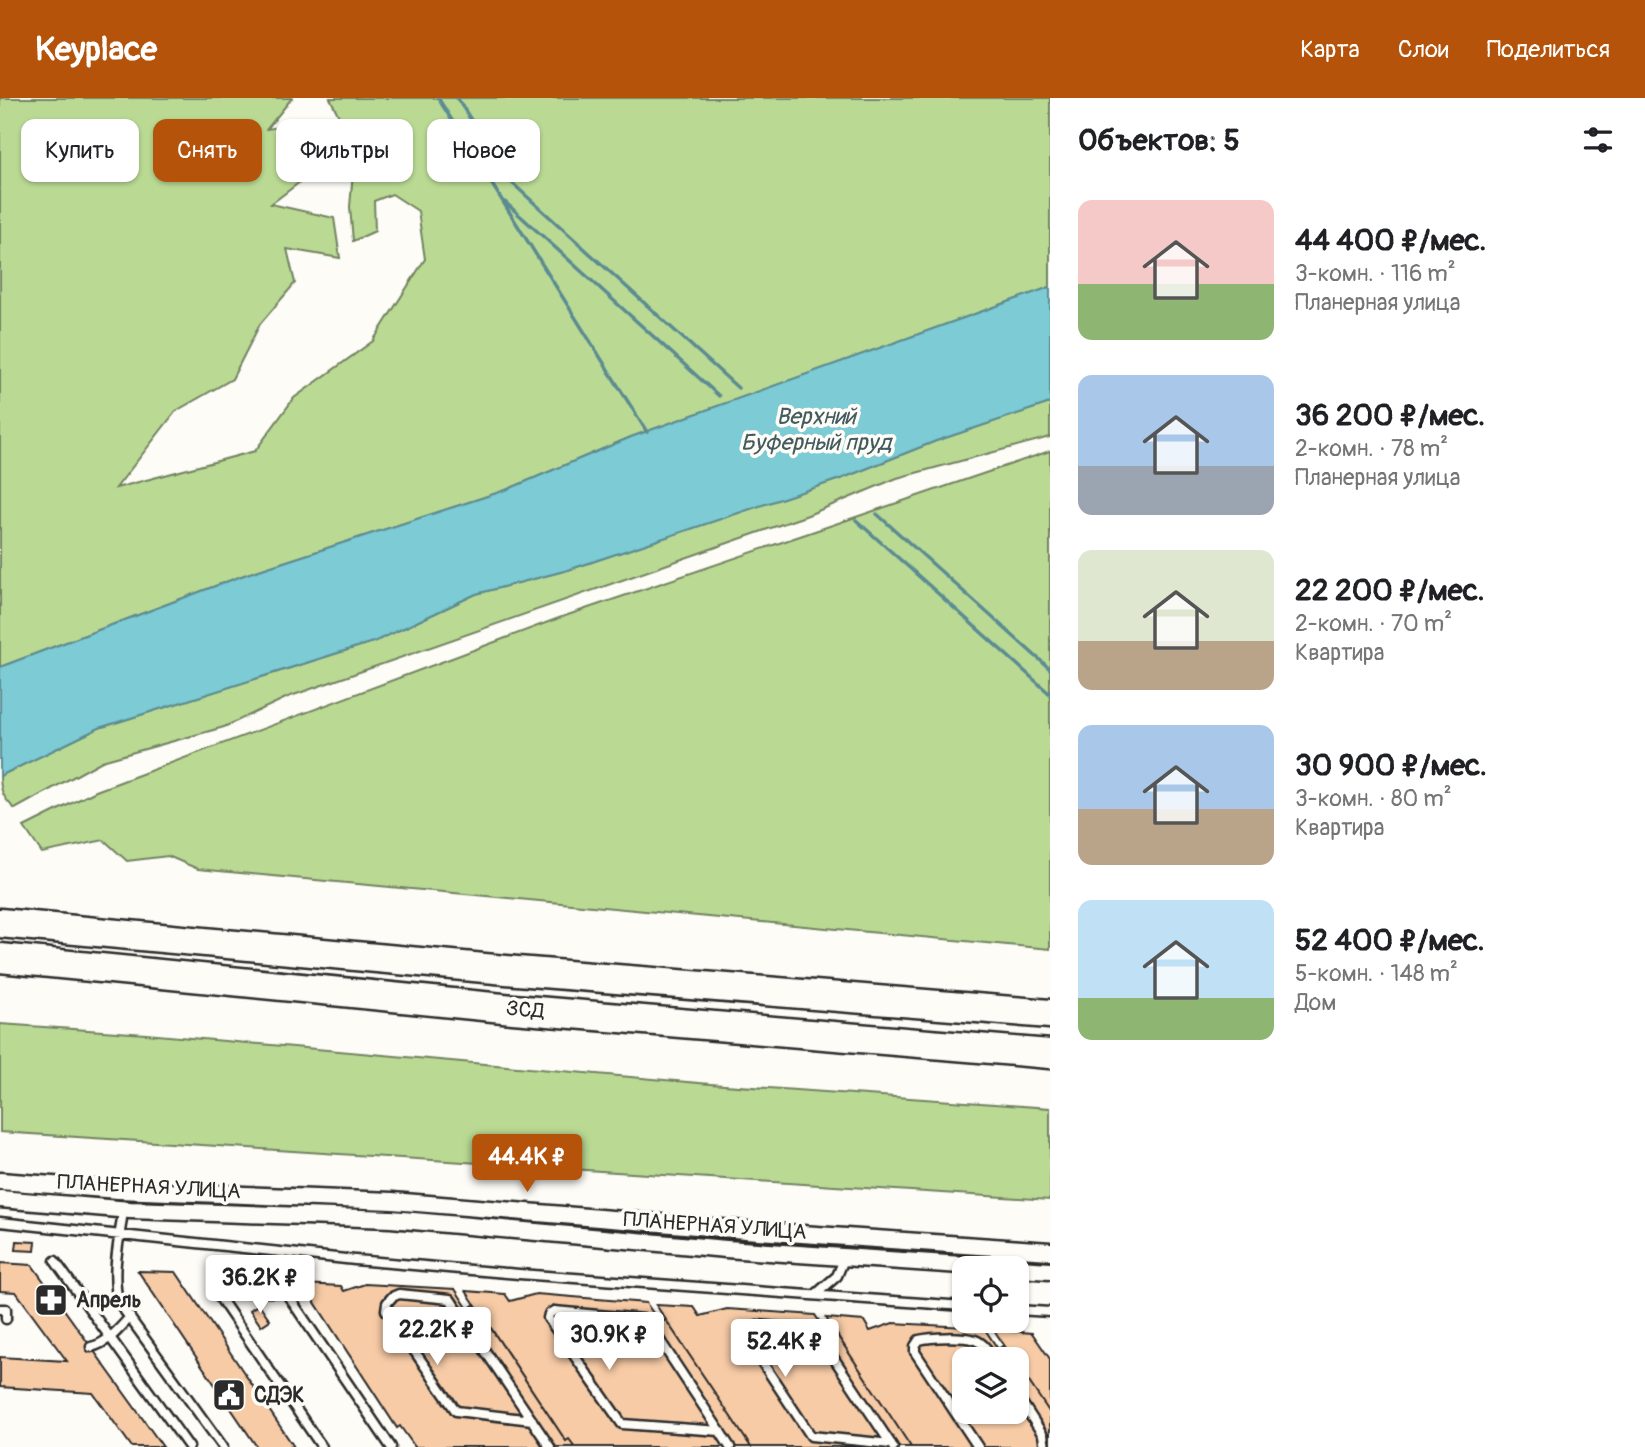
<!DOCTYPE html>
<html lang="ru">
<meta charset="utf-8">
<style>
body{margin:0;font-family:Pangolin,sans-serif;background:#f2f2f2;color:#202124;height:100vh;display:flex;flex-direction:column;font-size:26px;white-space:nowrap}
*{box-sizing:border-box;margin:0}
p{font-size:23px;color:#757577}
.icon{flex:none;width:38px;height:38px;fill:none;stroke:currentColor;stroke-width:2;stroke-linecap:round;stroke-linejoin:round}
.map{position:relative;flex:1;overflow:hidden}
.drawer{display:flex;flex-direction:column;background:#fff;width:595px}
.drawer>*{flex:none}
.hud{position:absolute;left:21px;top:21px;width:665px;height:63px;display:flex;gap:14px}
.controls{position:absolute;left:952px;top:1158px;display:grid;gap:14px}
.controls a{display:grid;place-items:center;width:77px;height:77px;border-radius:14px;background:#fff;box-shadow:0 2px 5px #0004;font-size:35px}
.price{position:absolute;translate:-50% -60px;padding:0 16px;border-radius:7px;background:#fff;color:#222;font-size:23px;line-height:46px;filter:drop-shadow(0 2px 4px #0008)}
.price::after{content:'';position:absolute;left:50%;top:42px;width:21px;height:16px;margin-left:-10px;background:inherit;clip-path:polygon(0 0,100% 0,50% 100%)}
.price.active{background:#b45309;color:#fff}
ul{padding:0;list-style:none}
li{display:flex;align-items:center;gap:21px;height:175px;padding:0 28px}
li span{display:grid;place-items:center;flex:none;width:196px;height:140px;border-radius:14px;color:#555}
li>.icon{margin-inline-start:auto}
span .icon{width:84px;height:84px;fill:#fffc;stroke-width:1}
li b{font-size:30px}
h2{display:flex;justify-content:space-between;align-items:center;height:84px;padding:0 28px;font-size:30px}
.tag{padding:0 24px;border-radius:14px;background:#fff;box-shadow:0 2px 5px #0004;font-size:24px;line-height:63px}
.tag.active{background:#b45309;color:#fff}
header{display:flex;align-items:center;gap:42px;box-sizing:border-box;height:98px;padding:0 35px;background:#b45309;color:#fff}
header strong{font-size:33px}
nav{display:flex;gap:38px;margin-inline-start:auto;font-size:24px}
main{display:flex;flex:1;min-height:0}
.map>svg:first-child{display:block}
.green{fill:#bada94;stroke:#728260;stroke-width:2}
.water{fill:#7bcbd5;stroke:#5b8b91;stroke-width:2}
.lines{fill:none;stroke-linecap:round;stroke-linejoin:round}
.stream{stroke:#5b8b91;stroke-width:3.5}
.building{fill:#f7cba6;stroke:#2b2b2b;stroke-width:2}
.lane-casing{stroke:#2b2b2b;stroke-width:13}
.street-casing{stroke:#2b2b2b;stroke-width:21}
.highway-casing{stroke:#2b2b2b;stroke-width:33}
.lane{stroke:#fdfcf7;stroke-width:8}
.street{stroke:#fdfcf7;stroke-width:16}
.highway{stroke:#fdfcf7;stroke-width:28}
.labels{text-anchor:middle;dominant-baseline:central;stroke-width:7;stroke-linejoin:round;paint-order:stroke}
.street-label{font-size:21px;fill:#2b2b2b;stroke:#fdfcf7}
.poi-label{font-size:21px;font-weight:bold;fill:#2b2b2b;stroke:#fdfcf7;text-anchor:start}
.water-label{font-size:23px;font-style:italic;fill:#435b5e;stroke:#fdfcf7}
</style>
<header>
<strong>Keyplace</strong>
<nav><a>Карта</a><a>Слои</a><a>Поделиться</a></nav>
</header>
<main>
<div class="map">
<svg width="1050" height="1349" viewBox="0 0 1050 1349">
<rect width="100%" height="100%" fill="#fdfcf7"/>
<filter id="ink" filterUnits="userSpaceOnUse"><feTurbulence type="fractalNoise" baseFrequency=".0143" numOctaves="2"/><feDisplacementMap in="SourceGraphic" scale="14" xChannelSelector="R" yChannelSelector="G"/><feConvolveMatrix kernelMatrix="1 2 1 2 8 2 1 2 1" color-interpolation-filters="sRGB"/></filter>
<g filter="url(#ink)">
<!-- green -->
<path class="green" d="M0,0h292l-25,31 47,-7 3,47 -46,35 63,14 6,40 -53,-9 8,34 -35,41 -28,55 -56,32 -60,77 139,-37 39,-53 79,-57 52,-82 -7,-48 -26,-17 -18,7 1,30 -22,10 -3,-34 5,-58 -25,-51h720v189l-419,150 -125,53 -259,84 -247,93z
M1050,305v34l-153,41 -89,37 -520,182 -64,30 -122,34 -87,48c-11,-10 -15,-18 -15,-33l99,-48 277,-87 100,-47 92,-24 275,-92 93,-37z
M1050,353v498l-852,-80 -30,-13 -41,5 -23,-21 -62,13 -18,-26 72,-36 463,-173z
M0,926l146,10 564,50 340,24v92l-1050,-68z"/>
<!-- water -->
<path class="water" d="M1050,189v116l-114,38 -93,37 -275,92 -92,24 -100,47 -277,87 -99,48v-109l247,-93 259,-84 125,-53z"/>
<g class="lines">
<!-- stream -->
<path class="stream" d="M438,0l209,334
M457,0l53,83 228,207
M505,104l214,194
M877,416l173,155
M856,422l194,174"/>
</g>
<!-- building -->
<path class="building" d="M17,1143l19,1 -1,9 -19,-1z
M0,1165l32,2 131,182h-31l-39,-54 -93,-6v-30l67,4 -51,-69 -16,-1z
M138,1173l38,1 118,175h-37z
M303,1186l38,2 3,5 21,-7 90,5 13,20 7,-5 91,137 3,-2 6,8h-160l-15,-21 -3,2z
M466,1193l39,3 5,7 26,-7 110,9 14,20 6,-3 85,127h-176l-6,-8 -3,2z
M259,1206l11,16 -9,6 -11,-16z
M656,1207l38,2 6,9 27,-7 88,6 14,21 6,-4 76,115h-160z
M826,1220l38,3 6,10 23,-8 91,5 14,21 6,-4 10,15h-50v52h53v-48l33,49v34h-139z
M994,1232l38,3 18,26v54l-33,-49v-4h-3z"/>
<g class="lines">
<defs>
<path id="lane" d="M123,1112c-3,29 -13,64 -4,93l104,144
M0,1124l355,38 164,14 445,32
M55,1163l134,186
M815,1197l22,-19 8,-19
M0,1211h6v10
M1017,1212l33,2
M91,1249c17,-4 27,-17 39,-30
M1017,1297l26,40 2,12
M532,1322l-76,-9 -70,-101 1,-7 5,-6 7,-3 51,5 100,148
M720,1333l-98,-7 -74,-106 1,-4 5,-3 89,8 5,3c27,42 55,83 82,125
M891,1346l-80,-8 -63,-95c-1,-9 2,-12 9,-16l54,5 12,12 70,105
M322,1349l-102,-149 1,-4 10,-2h50l6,2 104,153
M978,1349l-63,-95v-6l4,-6c12,-3 44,-4 56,0 9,3 14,12 19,20"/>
<path id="street" d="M0,1083l118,9 274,11 366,30 292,20
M0,1101l130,11 261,9 335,30 324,22"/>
<path id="highway" d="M0,825l517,48 533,43
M0,860l513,51 537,45"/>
</defs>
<!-- lane casing -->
<use href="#lane" class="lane-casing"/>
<!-- street casing -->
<use href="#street" class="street-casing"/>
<!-- highway casing -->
<use href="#highway" class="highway-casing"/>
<!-- lane -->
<use href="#lane" class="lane"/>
<!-- street -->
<use href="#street" class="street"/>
<!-- highway -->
<use href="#highway" class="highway"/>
</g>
</g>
<!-- icons -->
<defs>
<symbol id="pharmacy-square" viewBox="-11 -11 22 22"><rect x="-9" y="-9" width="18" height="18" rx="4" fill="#2b2b2b" stroke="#fdfcf7"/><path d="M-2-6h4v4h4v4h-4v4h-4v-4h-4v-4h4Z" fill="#fff"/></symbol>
<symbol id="civic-square" viewBox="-11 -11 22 22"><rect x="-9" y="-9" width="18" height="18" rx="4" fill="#2b2b2b" stroke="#fdfcf7"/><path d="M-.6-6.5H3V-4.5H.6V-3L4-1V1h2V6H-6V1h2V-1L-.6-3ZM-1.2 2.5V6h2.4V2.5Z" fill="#fff"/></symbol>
</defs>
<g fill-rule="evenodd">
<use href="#pharmacy-square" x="32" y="1183" width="38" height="38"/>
<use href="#civic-square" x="210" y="1278" width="38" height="38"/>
</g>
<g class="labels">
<!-- street labels -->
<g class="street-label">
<text transform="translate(525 912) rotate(5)">ЗСД</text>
<text transform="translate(149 1089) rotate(3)">ПЛАНЕРНАЯ УЛИЦА</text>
<text transform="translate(715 1128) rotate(4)">ПЛАНЕРНАЯ УЛИЦА</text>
</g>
<!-- poi labels -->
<g class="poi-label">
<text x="76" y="1202">Апрель</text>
<text x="254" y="1297">СДЭК</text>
</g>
<!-- water labels -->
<g class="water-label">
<text x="816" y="318">Верхний<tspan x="816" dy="26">Буферный пруд</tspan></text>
</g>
</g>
</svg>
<div class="controls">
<a><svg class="icon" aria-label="locate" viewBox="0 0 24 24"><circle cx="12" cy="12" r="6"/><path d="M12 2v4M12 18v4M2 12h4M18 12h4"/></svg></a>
<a><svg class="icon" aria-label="layers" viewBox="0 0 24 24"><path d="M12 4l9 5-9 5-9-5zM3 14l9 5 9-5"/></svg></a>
</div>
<b class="price active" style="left:527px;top:1096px">44.4K ₽</b>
<b class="price" style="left:260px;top:1217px">36.2K ₽</b>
<b class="price" style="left:437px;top:1269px">22.2K ₽</b>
<b class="price" style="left:609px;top:1274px">30.9K ₽</b>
<b class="price" style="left:785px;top:1281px">52.4K ₽</b>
<div class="hud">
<a class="tag">Купить</a>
<a class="tag active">Снять</a>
<a class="tag">Фильтры</a>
<a class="tag">Новое</a>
</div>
</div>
<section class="drawer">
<h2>Объектов: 5<svg class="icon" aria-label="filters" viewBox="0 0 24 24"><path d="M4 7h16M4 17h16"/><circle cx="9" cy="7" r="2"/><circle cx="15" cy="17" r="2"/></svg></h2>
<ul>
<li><span style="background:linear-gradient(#f6c9c9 60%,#8fb573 0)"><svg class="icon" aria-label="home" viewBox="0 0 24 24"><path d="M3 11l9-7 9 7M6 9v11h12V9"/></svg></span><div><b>44 400 ₽/мес.</b><p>3-комн. · 116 m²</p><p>Планерная улица</p></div></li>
<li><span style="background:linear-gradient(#a9c7e8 65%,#9aa5b1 0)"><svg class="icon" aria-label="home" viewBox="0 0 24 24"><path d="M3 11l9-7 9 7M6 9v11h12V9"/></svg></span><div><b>36 200 ₽/мес.</b><p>2-комн. · 78 m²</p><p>Планерная улица</p></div></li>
<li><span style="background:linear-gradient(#dfe7d0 65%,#b9a48a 0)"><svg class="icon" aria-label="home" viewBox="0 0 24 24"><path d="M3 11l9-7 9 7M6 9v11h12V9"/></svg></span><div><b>22 200 ₽/мес.</b><p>2-комн. · 70 m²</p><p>Квартира</p></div></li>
<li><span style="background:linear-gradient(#a9c7e8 60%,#b9a48a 0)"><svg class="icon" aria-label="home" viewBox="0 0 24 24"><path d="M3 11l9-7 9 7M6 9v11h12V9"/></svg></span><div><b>30 900 ₽/мес.</b><p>3-комн. · 80 m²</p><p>Квартира</p></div></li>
<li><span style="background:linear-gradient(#bfe0f5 70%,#8fb573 0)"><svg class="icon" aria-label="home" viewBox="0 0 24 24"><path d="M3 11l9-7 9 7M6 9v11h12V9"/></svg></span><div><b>52 400 ₽/мес.</b><p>5-комн. · 148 m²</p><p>Дом</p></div></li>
</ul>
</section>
</main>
